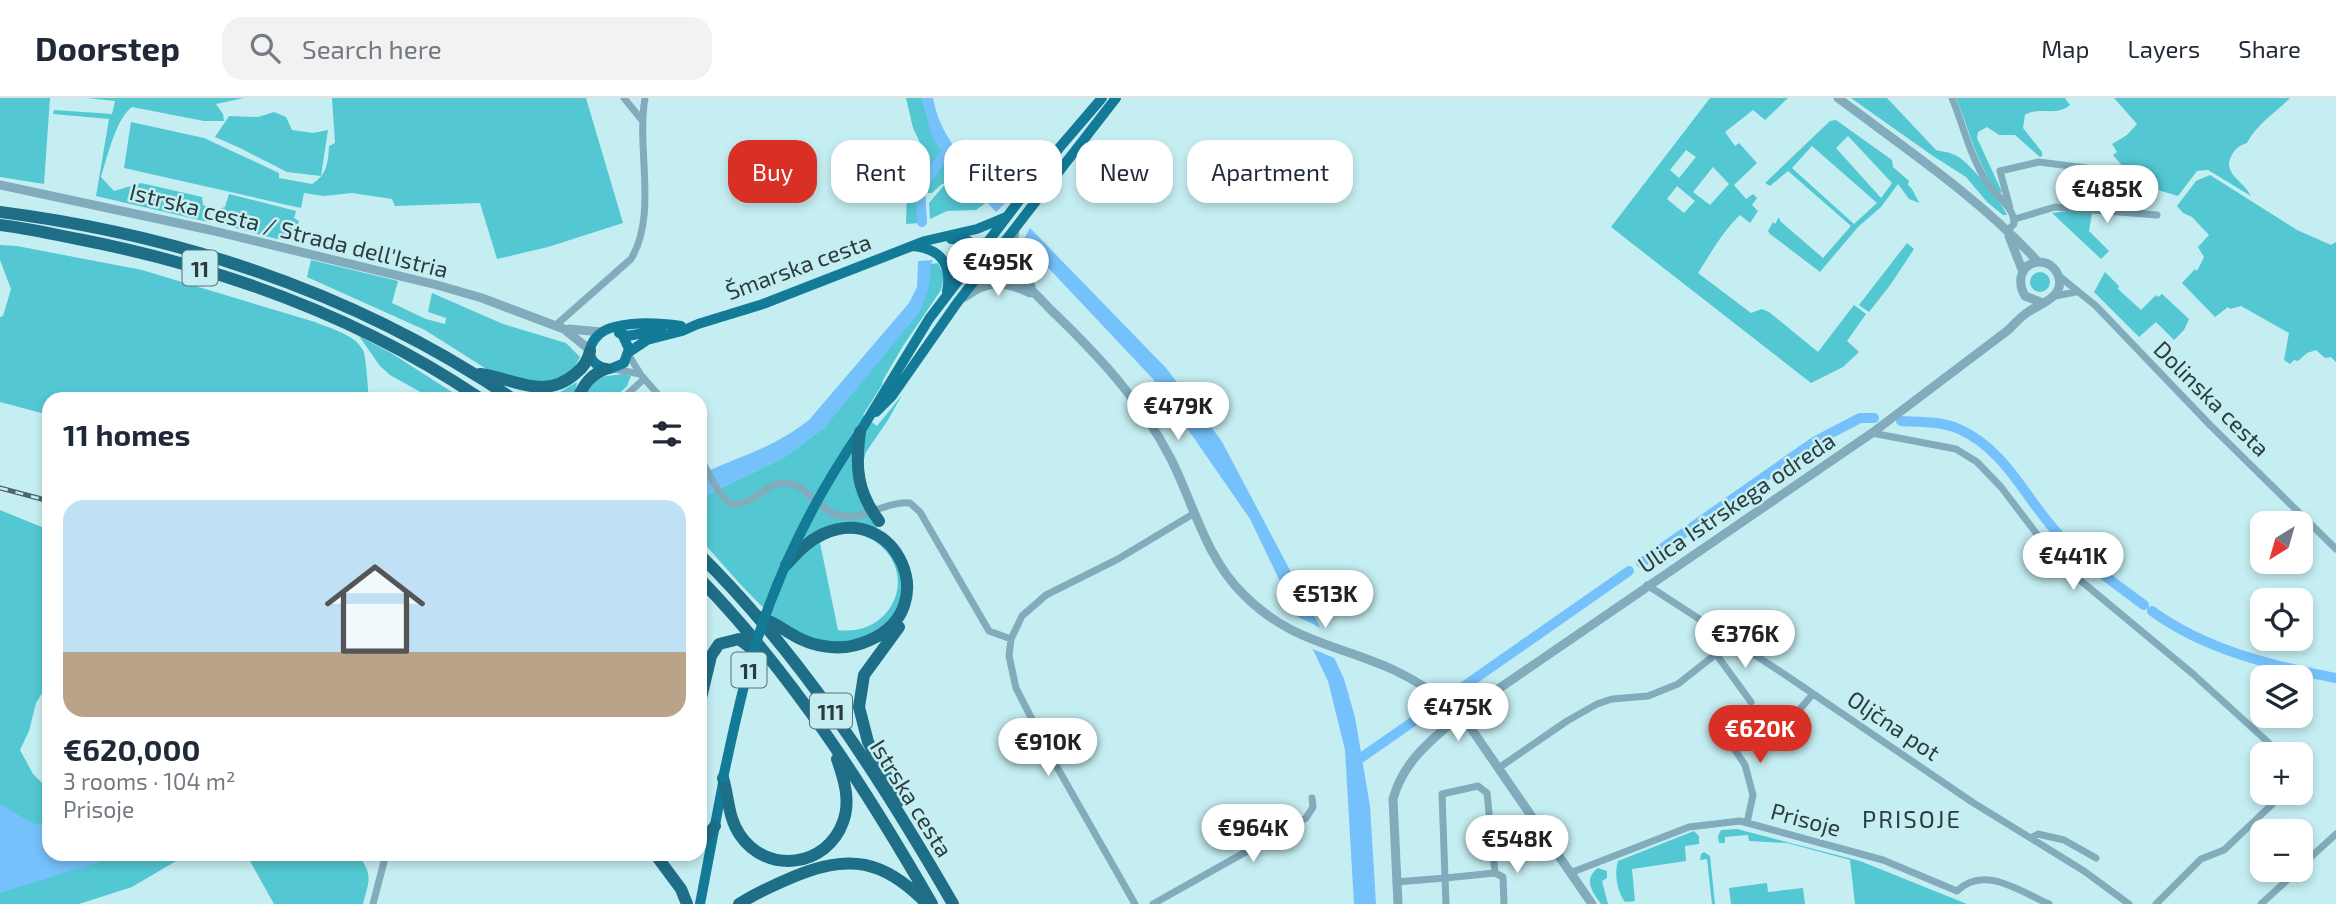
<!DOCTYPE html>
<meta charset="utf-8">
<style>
body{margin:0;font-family:"Exo 2",sans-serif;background:#f2f2f3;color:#1f2937;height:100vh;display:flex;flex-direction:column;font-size:26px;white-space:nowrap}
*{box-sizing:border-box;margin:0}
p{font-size:23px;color:#747a83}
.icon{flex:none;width:38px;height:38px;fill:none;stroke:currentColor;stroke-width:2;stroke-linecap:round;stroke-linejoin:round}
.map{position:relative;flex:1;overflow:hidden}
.drawer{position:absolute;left:42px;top:294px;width:665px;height:469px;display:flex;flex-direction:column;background:#fff;border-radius:21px;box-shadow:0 4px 10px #0003}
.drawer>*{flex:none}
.banner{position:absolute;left:728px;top:42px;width:665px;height:63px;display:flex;gap:14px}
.needle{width:46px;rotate:217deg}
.buttons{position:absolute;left:2250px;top:413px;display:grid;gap:14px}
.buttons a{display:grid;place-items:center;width:63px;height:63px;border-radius:14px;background:#fff;box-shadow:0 4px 10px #0003;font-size:35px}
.price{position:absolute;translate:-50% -60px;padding:0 16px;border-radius:24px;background:#fff;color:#222;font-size:23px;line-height:46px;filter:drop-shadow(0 2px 4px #0008)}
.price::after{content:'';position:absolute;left:50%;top:42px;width:21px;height:16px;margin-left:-10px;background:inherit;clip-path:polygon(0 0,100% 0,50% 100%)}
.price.selected{background:#d93025;color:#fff}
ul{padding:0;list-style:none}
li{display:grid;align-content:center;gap:14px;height:371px;padding:0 21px}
li span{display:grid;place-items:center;height:217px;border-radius:21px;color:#555}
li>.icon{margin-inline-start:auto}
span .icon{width:126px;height:126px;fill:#fffc;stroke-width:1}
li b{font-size:30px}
h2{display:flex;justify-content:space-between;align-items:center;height:84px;padding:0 21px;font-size:30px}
.tag{padding:0 24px;border-radius:21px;background:#fff;box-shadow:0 4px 10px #0003;font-size:24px;line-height:63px}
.tag.selected{background:#d93025;color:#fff}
header{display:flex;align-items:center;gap:42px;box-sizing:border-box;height:98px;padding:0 35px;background:#fff;border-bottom:2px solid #e0e1e3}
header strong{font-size:33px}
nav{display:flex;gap:38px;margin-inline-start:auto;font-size:24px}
.search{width:490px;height:63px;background:#f2f2f3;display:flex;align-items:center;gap:18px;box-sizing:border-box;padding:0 24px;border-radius:21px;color:#747a83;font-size:26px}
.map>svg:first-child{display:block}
.green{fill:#53c7d2;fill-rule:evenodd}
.water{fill:#75c1fb}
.pier{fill:#c5eef2}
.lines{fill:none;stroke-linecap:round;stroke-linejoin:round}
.canal{stroke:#75c1fb;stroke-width:10}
.minor{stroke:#82acbc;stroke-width:7}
.tertiary{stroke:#82acbc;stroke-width:9}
.primary{stroke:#137a97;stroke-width:10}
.trunk{stroke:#1e6e87;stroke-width:12}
.rail-casing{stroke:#4f6567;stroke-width:5}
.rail{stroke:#c5eef2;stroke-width:2.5;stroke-dasharray:8;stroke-linecap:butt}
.primary-bridge{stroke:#137a97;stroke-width:10}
.trunk-bridge{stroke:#1e6e87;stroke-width:12}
.labels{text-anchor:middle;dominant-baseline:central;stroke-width:5;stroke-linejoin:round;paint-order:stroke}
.shield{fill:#c5eef2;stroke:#5a7173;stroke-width:2}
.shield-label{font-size:21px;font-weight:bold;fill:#2c3c3d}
.street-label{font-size:23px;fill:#2c3c3d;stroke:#c5eef2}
.neighbourhood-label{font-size:24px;letter-spacing:2px;fill:#2c3c3d;stroke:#c5eef2}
</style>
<header>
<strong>Doorstep</strong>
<div class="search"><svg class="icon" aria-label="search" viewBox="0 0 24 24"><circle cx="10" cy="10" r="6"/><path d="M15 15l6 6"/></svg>Search here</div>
<nav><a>Map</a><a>Layers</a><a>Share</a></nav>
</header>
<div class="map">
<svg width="2336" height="806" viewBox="0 0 2336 806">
<rect width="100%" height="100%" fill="#c5eef2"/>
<!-- green -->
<path class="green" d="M0,0h50l-6,86 -44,-7z
M87,0h157l-28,6 7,10 1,7h-20l-72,-14c-16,11 -25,51 -31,70l13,14 27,-8 61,14 1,8 5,2 2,5 -2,10 -112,-26 13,-77 -56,-5 1,-4 58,4 3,-13z
M332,0h254l37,125 -75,24 -51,12 -17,-56 -85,3 -3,-7 -40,-6 -28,3 -20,-3 -3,15 -177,-40 7,-46 73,16 75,35v5l33,6c15,-9 16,-21 17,-38l6,-3z
M906,0h16c11,41 19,57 50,88l-10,7 3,2 10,-6 12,13 -11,8 -29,1 -17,8 -1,-16 16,-19h-3l-10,9h-4v-10l-6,-2 -4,2 2,40 -14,1 2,-66 3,-4 10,-1 2,-4 -10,-21z
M1710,0h78l-23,22 -12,-10 -28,22 10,14 4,-3 18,20 -23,22 12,14 7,-5 4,4 -5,7 6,6 -8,12 -10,-8c-18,17 -29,38 -42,58l53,40 11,-4 7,3 49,40 36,-47 12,9 -19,27 12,11 -16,15 -32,16 -200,-156zM1686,52l10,7 -17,21 -9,-8zM1713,69l16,17 -19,21 -17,-13zM1677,88l18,15 -11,12 -17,-14z
M1851,0h36l49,52c7,2 14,2 21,6 12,6 45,46 50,59h-4l-16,-13 -21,-25 -33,-21z
M1956,0h109l5,7c-13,12 -32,1 -45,10l-2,13 19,24v4l-2,1 -25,-22h-16l-12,-8 -9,5 -1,6 25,54 -3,2c-22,-28 -29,-63 -43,-96z
M2114,0h176c-15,15 -34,27 -43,45 -6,2 -10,4 -14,10 -13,20 9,26 18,43l-43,-26 -11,1 -19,25 -20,-6 -28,-15 -17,-20 4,-3 -5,-8 15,-9 10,-11z
M274,14l12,5 6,13 21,3 15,-3 -7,46 -34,-4 -47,-24 -25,-11 14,-21 29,1z
M1836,22l56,40 1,7 16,14 -1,4c5,3 7,12 12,18l-11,-4 -11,-15 -17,23 -23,20 -38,45 -50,-38 -2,-3 5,-9 2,2 4,-7 1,4 43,37 28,-32 -63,-55 -18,15 -5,-3 65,-62zM1848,38l44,47 -11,15 -45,-50zM1812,48l65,57 -23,21 -62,-56z
M2210,77l87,55 34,15 5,-3v120l-5,-5 -6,1 -9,-8 -9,3 -9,8 -4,-1 -4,4 -6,-4 5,-27 -48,-27 -11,3 -2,-2 -13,10 -33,-34 13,-14 2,2 7,-14 -6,-10 11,-12 -17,-18 -9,-4 -6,-7 19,-25z
M229,96l67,17 -2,7 5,3 -5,19 -17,-1 -61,-16v-13l9,-3z
M2067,113l25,2 -3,18 20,20 -8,8 -49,-46z
M1907,145l7,6 -23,35 -22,28 -10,-7z
M0,147l17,1 125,24 173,52c16,7 39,12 48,28 3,5 5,40 6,49h-320v16l-49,-13v-85l3,-1 8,-27 -11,-29z
M311,162l87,21 -6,22 34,16 19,5 1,-6 -18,-6 4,-19 71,31 63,19 14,14 -7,13 -10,7 -26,7 -46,-12 -66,-42 -118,-53z
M938,165l6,12 -3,15 -38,56 -20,34 -1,5 -19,30 14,11 25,-31 -14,25 -22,32 -3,11 3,23 13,35 -4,13c8,9 22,22 26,34 1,5 0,12 1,16 3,50 -56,67 -96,53 -36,-13 -79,-69 -106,-98v-41l83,-40 43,-32 104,-147v-15zM856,435c8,3 17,6 24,12 38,33 11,92 -42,85l-18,-87 16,-9z
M2030 184a10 10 0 1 1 20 0a10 10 0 1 1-20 0Z
M2105,174l14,14 -1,3 23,21 15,-15 2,2 4,-3 27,25 -5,11 -10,10 -18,-18 -17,15 -45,-45z
M359,238l32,17 72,46h-30l-43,-24 -10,-9z
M623,276l8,2 -4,10 -14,13h-27l2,-9 11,-13z
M577,284l-3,17h-39l-3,-2 28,-5z
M0,412l49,20v152l-13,21 -7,28 -9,19 13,24 16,16v64h139l-56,33 -53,17h-79z
M1737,731l123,32 107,43h-112l-5,-44 -63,-17 -38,-2 -1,-6 -23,2v6h-6l-1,-7 3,-6z
M1694,733l5,5v8l-14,2 1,15 -54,8 3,32 -10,1c-8,-11 -11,-28 -7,-41z
M1704,754l6,4 5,48h-3l-5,-45 -7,1 1,-6z
M246,756h81l11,4 7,-4h12c17,21 12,26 6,50h-89z
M1598,770l9,3v7l-5,3 6,23h-7c-9,-12 -18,-25 -3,-36z
M1767,785l1,9 35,-4 2,16h-74l-2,-16z"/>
<!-- water -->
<path class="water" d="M922,0h11c8,45 42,74 72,105l-9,9 -53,-57 -12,-21z
M1030,130l136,140 55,72 98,185 25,54 11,38 15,89 6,98h-22l-9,-154 -17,-69 -78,-162 -97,-140 -130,-138z
M933,162c-4,7 -2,10 -3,18 -1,12 -6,24 -11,35l-93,113 -43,32 -83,40v-23c41,-20 72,-26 109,-55l100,-117 8,-16 1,-26z
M0,706l32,19 17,2v29h70l-13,6 -106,33z"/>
<!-- pier -->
<path class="pier" d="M1292,516l33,16 14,30 -31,-13z"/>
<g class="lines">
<!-- canal -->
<path class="canal" d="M922,124l-2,-33 28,-39 -3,-6
M1901,323c18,1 40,0 58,8 49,22 67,72 102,108 22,24 57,49 83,68
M1641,465l173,-121 46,-24h14
M2152,513c53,39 121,55 184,67
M1460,591l169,-118
M1355,664l76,-53"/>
<!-- minor -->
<path class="minor" d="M624,0l17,21
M1952,0c12,29 18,59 36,86 8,12 27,24 26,40l-7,7
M2010,110l-10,-37 39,-9 47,6
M2015,121l40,-12 102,8
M2059,178l37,30 114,119 126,124
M2055,198l21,-4
M556,227l75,-66c27,-45 5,-110 14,-161
M628,256l13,21 21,24
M614,271l26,5
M622,301l22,-20
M1872,335l84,16 21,13 24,25 48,63 20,21 124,103 88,80
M700,360l20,36 10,10c23,4 34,-22 55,-21 23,1 34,29 56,33 24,4 44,-15 69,-13l10,9 69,119 22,8
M1647,487l137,89 188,128 112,69 45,33
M1716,556l35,48
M1715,622l30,45 8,30 -6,28
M1788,643l-11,-14 23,-18 13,-15
M1503,667l64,-44 30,-17 15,-5 36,-3 30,-12 43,-34 15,-8
M1478,688l9,7 8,80 -50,5 -3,-84z
M2031,740l7,-4 26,6 32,18
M2301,768l35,-32
M1495,775l8,4 1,27
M1570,775l119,-46 51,-6 143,39 74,31c27,-27 64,1 92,13
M1396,784l49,-4 1,26
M373,806l13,-50
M1135,806l-82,-144 -37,-72 -7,-32 2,-17 11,-23 24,-21 72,-36 75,-45
M1153,806l153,-86 7,-11 -1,-9
M2156,806l45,-45 23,-9 60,-57
M2261,806l37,-34"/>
<!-- tertiary -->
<path class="tertiary" d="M1838,0c68,51 143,101 200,164
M0,87l210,45 227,55 45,13 82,31 26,21
M1015,131l-3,27 19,30
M2009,138l14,36
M993,158c21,16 40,35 58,54 46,44 91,92 120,149 23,46 34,97 72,135 47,48 94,50 151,76 21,10 40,22 58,37
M965,199c24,-18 39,-16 65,-4
M569,231l32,3
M1469,611l403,-276 135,-102c7,-6 13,-14 21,-19 12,-8 36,-15 31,-34 -1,-5 -5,-10 -9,-13 -5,-3 -11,-4 -17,-2 -14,5 -15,21 -8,33l18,7
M1450,626l-3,-7 2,-7 11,-6 11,9 -3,11
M1450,626l8,4 10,-4
M1468,626l124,180
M1398,806l-5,-105c9,-33 31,-53 57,-75"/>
<!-- primary -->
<path class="primary" d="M951,141l15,1 22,12
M913,148c29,3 39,19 34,46
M619,235l8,3 34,-6
M623,238l6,13 -5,14 -14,6c-32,-4 -22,-36 4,-42 20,-5 47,-4 67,-1
M629,254l18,-12 35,-9 16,-7 65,-20 162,-63 52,-12 29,-12
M876,314l16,-16 65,-93 159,-205
M860,334l69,-113 131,-172 42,-49
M700,806l23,-121"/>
<!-- trunk -->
<path class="trunk" d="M0,114c186,24 358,82 513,187
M0,127c26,3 52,9 78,14 143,28 282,78 403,160
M480,276c34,4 64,27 95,0 8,-6 13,-13 15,-23
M578,301c4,-13 14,-26 28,-30
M700,457c103,102 181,224 253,349
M700,481c93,96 166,210 232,325
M760,519c22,8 38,26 63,29 16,3 32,1 47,-6 74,-32 26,-139 -47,-106 -15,7 -26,19 -37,31
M700,604l11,-46 8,-12 20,-5 17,13
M723,680c6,20 5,40 17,57 27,40 87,32 103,-13 8,-21 1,-43 -6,-63
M899,703l-6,-13 -25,-46 -9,-35 5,-32 35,-48
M700,746l15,-18
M655,756l26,35 6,15
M739,806c17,-11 35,-19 54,-27 56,-24 91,-17 133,26"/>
<defs>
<path id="rail" d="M0,390l49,13"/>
</defs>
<!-- rail casing -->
<use href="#rail" class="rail-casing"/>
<!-- rail -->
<use href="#rail" class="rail"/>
<!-- primary-bridge -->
<path class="primary-bridge" d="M723,680c10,-45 19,-91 33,-135 24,-75 59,-146 104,-211"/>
<!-- trunk-bridge -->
<path class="trunk-bridge" d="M860,334c-5,36 -3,59 19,89"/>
</g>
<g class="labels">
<!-- shield labels -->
<g class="shield">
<rect x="182.5" y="152.5" width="35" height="35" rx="5"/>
<rect x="731.5" y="554.5" width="35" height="35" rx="5"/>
<rect x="810" y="595.5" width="42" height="35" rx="5"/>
</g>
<g class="shield-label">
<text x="200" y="170">11</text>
<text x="749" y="572">11</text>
<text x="831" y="613">111</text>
</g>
<!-- street labels -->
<g class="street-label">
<text transform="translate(289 132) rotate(14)">Istrska cesta / Strada dell'Istria</text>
<text transform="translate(798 168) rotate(-20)">Šmarska cesta</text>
<text transform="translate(2212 300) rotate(45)">Dolinska cesta</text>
<text transform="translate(1736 404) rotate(-34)">Ulica Istrskega odreda</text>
<text transform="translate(1894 627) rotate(34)">Oljčna pot</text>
<text transform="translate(912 700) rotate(58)">Istrska cesta</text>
<text transform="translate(1806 721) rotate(15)">Prisoje</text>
</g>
<!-- neighbourhood labels -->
<g class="neighbourhood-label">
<text x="1912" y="720">PRISOJE</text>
</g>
</g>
</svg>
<div class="buttons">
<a><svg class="needle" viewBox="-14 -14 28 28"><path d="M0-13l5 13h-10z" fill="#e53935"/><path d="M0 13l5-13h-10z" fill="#747a83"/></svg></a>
<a><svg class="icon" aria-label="locate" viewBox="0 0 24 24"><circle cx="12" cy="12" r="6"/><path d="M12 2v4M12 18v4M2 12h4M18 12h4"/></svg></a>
<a><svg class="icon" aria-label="layers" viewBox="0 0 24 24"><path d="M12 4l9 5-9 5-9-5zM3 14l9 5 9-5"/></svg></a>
<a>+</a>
<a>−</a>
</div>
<b class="price" style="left:2107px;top:127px">€485K</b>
<b class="price" style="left:998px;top:200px">€495K</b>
<b class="price" style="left:1178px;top:344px">€479K</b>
<b class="price" style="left:2073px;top:494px">€441K</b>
<b class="price" style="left:1325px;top:532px">€513K</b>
<b class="price" style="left:1745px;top:572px">€376K</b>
<b class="price" style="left:1458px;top:645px">€475K</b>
<b class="price selected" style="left:1760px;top:667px">€620K</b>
<b class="price" style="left:1048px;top:680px">€910K</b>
<b class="price" style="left:1253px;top:766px">€964K</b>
<b class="price" style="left:1517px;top:777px">€548K</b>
<div class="banner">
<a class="tag selected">Buy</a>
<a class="tag">Rent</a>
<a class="tag">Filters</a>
<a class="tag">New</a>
<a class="tag">Apartment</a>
</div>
<section class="drawer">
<h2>11 homes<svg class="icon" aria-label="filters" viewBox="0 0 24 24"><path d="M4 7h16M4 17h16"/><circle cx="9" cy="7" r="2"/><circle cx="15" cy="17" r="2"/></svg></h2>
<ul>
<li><span style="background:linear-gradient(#bfe0f5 70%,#b9a48a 0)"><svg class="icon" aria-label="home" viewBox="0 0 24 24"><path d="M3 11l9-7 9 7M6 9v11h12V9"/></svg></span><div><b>€620,000</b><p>3 rooms · 104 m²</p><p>Prisoje</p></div></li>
</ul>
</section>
</div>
